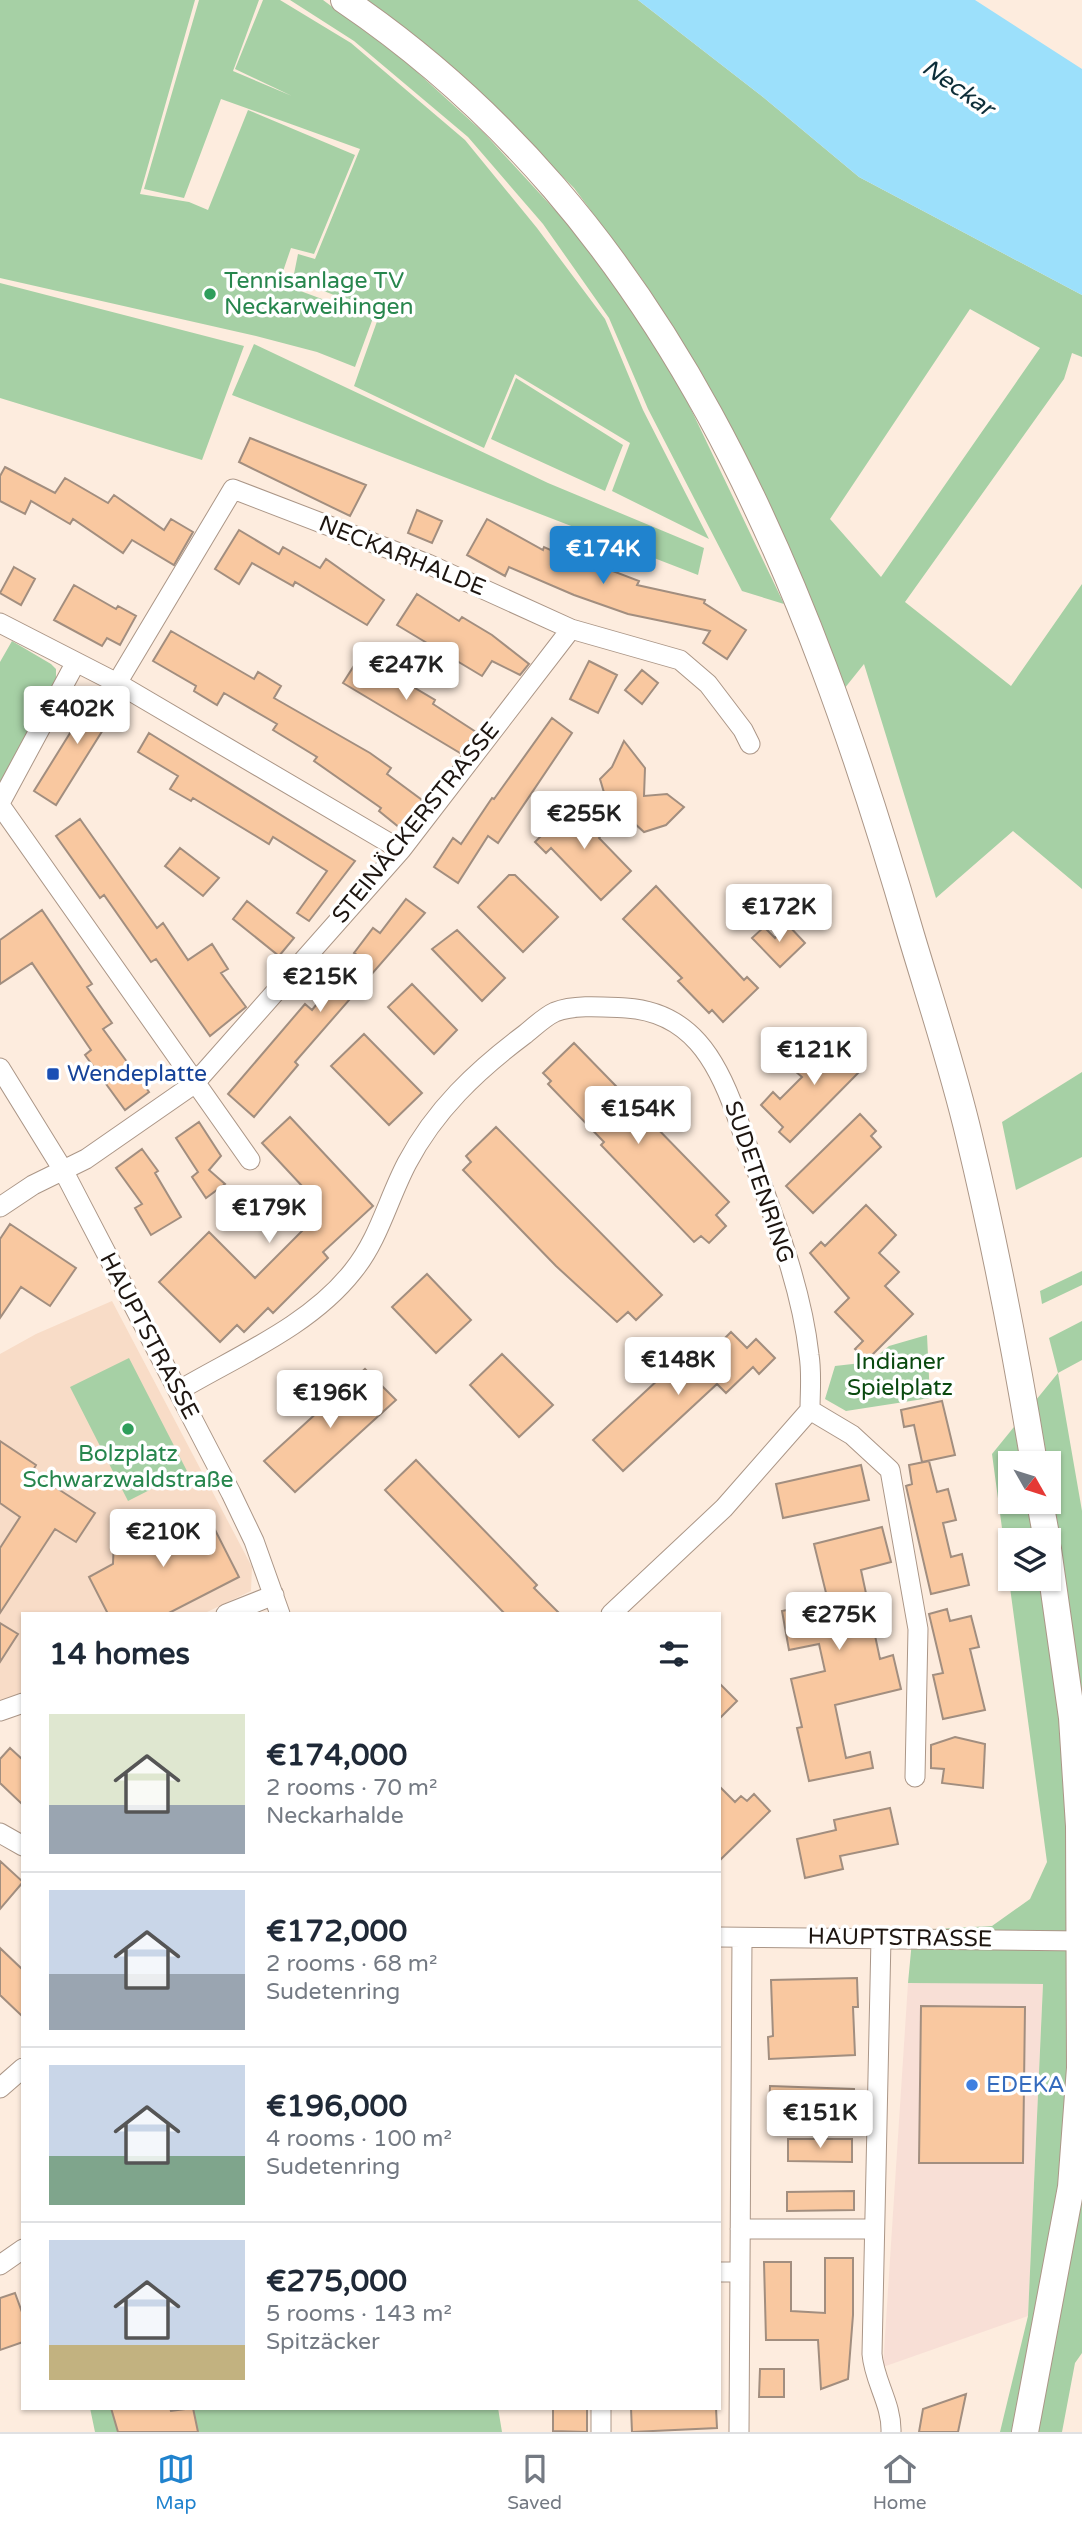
<!DOCTYPE html>
<meta charset="utf-8">
<style>
body{margin:0;font-family:"Varela Round",sans-serif;background:#f6f6f7;color:#1f2937;height:100vh;display:flex;flex-direction:column;font-size:26px;white-space:nowrap}
*{box-sizing:border-box;margin:0}
p{font-size:23px;color:#747a83}
.icon{flex:none;width:38px;height:38px;fill:none;stroke:currentColor;stroke-width:2;stroke-linecap:round;stroke-linejoin:round}
.map{position:relative;flex:1;overflow:hidden}
.panel{position:absolute;left:21px;top:1612px;width:700px;height:798px;display:flex;flex-direction:column;background:#fff;border-radius:0px;box-shadow:0 2px 5px #0004}
.panel>*{flex:none}
.needle{width:46px;rotate:129deg}
.controls{position:absolute;left:998px;top:1451px;display:grid;gap:14px}
.controls a{display:grid;place-items:center;width:63px;height:63px;border-radius:0px;background:#fff;box-shadow:0 2px 5px #0004;font-size:35px}
.price{position:absolute;translate:-50% -60px;padding:0 16px;border-radius:7px;background:#fff;color:#222;font-size:23px;line-height:46px;filter:drop-shadow(0 2px 4px #0008)}
.price::after{content:'';position:absolute;left:50%;top:42px;width:21px;height:16px;margin-left:-10px;background:inherit;clip-path:polygon(0 0,100% 0,50% 100%)}
.price.selected{background:#2083ce;color:#fff}
ul{padding:0;list-style:none}
li{display:flex;align-items:center;gap:21px;height:175px;padding:0 28px}
li+li{border-top:2px solid #e0e1e3}
li span{display:grid;place-items:center;flex:none;width:196px;height:140px;border-radius:0px;color:#555}
li>.icon{margin-inline-start:auto}
span .icon{width:84px;height:84px;fill:#fffc;stroke-width:1}
li b{font-size:30px}
h2{display:flex;justify-content:space-between;align-items:center;height:84px;padding:0 28px;font-size:30px}
.tab-bar{display:flex;justify-content:space-around;align-items:center;height:98px;border-top:2px solid #e0e1e3;background:#fff;font-size:19px;color:#747a83}
.tab-bar a{display:grid;justify-items:center;gap:4px}
.tab-bar .selected{color:#2083ce}
.map>svg:first-child{display:block}
.commercial{fill:#f8dfd6}
.built{fill:#f8dcc7}
.green{fill:#a6d0a5;fill-rule:evenodd}
.water{fill:#9ce0fb}
.building{fill:#f9c8a0;stroke:#a28e7f;stroke-width:2}
.lines{fill:none;stroke-linecap:round;stroke-linejoin:round}
.street-casing{stroke:#ab9687;stroke-width:21}
.secondary-casing{stroke:#ab9687;stroke-width:28}
.street{stroke:#fff;stroke-width:19}
.secondary{stroke:#fff;stroke-width:26}
.leisure-dot{fill:#2e9e5b;stroke:#fff;stroke-width:2.5}
.transit-dot{fill:#1a4fb4;stroke:#fff;stroke-width:2.5}
.shop-dot{fill:#3f7fe0;stroke:#fff;stroke-width:2.5}
.labels{text-anchor:middle;dominant-baseline:central;stroke-width:7;stroke-linejoin:round;paint-order:stroke}
.leisure-label{font-size:23px;fill:#27864d;stroke:#fff;text-anchor:start}
.street-label{font-size:23px;fill:#1d1510;stroke:#fff}
.transit-label{font-size:23px;fill:#164399;stroke:#fff;text-anchor:start}
.park-label{font-size:23px;fill:#0a490f;stroke:#fff}
.shop-label{font-size:23px;fill:#366cbe;stroke:#fff;text-anchor:start}
.water-label{font-size:24px;font-style:italic;fill:#0d2e39;stroke:#fff}
</style>
<div class="map">
<svg width="1082" height="2432" viewBox="0 0 1082 2432">
<rect width="100%" height="100%" fill="#fdecde"/>
<!-- commercial -->
<path class="commercial" d="M908,1983h135l-15,333 -145,51z"/>
<!-- built -->
<path class="built" d="M112,1301l140,266 -1,24 -46,22 -182,1v78l-23,9v-347l36,-20z"/>
<!-- green -->
<path class="green" d="M0,0h195l-55,194 49,8 19,8 40,-100 107,45 -41,99 -23,-6 -12,35 94,35 -18,49 -38,-15 -61,-16 -256,-58z
M199,0h60l-26,71 59,25 -57,-27 28,-69h17l71,43 114,97 72,88 68,91 38,91 66,129 -97,-48 18,-48 -115,-69 -31,74 -130,-62 26,-73 -87,-34 5,-25 17,5 45,-110 -139,-50 -37,99 -40,-9z
M290,0h33l82,61 79,72 105,114 88,133 107,224 -42,-13 -94,-182 -39,-91 -66,-94 -75,-87 -114,-96z
M356,0h282l125,97 96,80 223,118v62l-10,-4 -8,26 -159,223 106,84 71,-102v305l-69,-58 -77,67 -72,-234 -20,25 -91,-220 -111,-190 -68,-91 -120,-119zM970,309l70,39 -159,229 -51,-58z
M0,283l244,63 -42,114 -202,-62z
M254,344l294,139 156,65 -6,27 -466,-180z
M516,378l107,67 -18,46 -114,-52z
M12,641l39,23 5,5v9l-56,106v-122z
M1082,1072v85l-66,33 -14,-68z
M1082,1271v14l-40,19 -2,-13z
M1082,1321v39l-24,13 24,138v842l-7,10 -13,69h-62l28,-116 15,-332 -135,-1 5,-53 79,-4 38,-27 17,-37 -55,-408 66,-81 -9,-35zM1010,1463h38v39h-38zM1010,1540h38v38h-38z
M927,1335l3,63 -84,13 -21,-12 10,-33 35,-4 19,-16z
M129,1358l58,113 -59,30 -58,-114z
M90,2408h408l4,24h-407z"/>
<!-- water -->
<path class="water" d="M638,0h337l107,69v226l-223,-118 -96,-80z"/>
<!-- building -->
<path class="building" d="M250,438l116,47 -16,31 -111,-54z
M5,467l50,26 10,-15 43,25 6,-8 50,35 7,-11 22,13 -19,33 -42,-25 -9,13 -50,-34 -3,5 -39,-23 -6,13 -25,-13v-25z
M417,510l25,11 -10,22 -24,-10z
M487,519l56,31 1,-3 59,26 2,-5 34,13 -2,4 68,15 -1,3 42,27 -19,29 -24,-16 7,-12 -82,-17 -54,-19 -65,-28 -4,9 -38,-21z
M239,530l40,24 4,-7 37,21 6,-9 58,41 -17,25 -72,-43 -2,4 -41,-23 -13,21 -24,-15z
M14,567l21,12 -14,26 -21,-12z
M74,585l42,24 2,-3 18,10 -16,29 -13,-7 -5,8 -48,-26z
M417,594l42,27 3,-4 30,18 37,29 -9,11 -28,-14 -10,15 -85,-51z
M171,631l83,48 4,-7 23,14 -7,12 96,55 21,15 -4,6 35,26 -22,28 -21,-17 2,-3 -67,-47 3,-4 -44,-27 4,-6 -53,-31 -7,12 -23,-14 2,-5 -43,-25z
M364,650l27,18 -3,4 47,28 -2,4 43,28 -16,21 -117,-70z
M589,661l28,14 -19,38 -28,-14z
M642,670l16,13 -16,21 -17,-14z
M98,688l23,13 -65,104 -22,-14z
M552,718l20,15 -74,110 -10,-7 -30,47 -24,-16 19,-29 8,6 31,-46 2,1z
M149,733l206,128 -46,60 -12,-8 30,-42 -54,-34 -4,7 -76,-46 -2,3 -21,-12 8,-13 -40,-24z
M624,741l21,27 -1,28 23,-2 17,13 -18,18 -22,7 -21,-19 -10,10 -13,-44 12,-12z
M575,802l29,30 -5,6 32,33 -30,29 -50,-52 -5,5 -11,-11z
M80,819l77,109 6,-5 25,37 24,-16 16,25 -7,4 25,34 -36,29 -54,-77 -5,3 -47,-67 -4,3 -44,-62z
M180,848l39,30 -16,18 -38,-30z
M509,875h6l43,42 -35,35 -45,-45z
M656,886l88,94 3,-3 11,11 -35,34 -11,-12 -3,3 -31,-32 4,-3 -59,-59z
M406,899l19,14 -130,149 3,3 -44,52 -26,-23 77,-90 7,6 45,-55 -3,-2 19,-25 7,5z
M247,901l47,37 -15,18 -46,-37z
M42,910l50,74 -5,3 25,36 -9,6 46,63 -24,18 -40,-55 6,-5 -59,-87 -32,21v-44z
M788,925l17,18 -25,24 -28,-29 12,-11 11,11z
M457,930l48,48 -23,23 -50,-52z
M412,984l45,46 -23,24 -46,-47z
M364,1034l58,59 -33,32 -58,-59z
M833,1034l32,32 -75,76 -11,-10 4,-5 -22,-22 12,-13 7,7 22,-22 -7,-6z
M574,1043l155,159 -13,13 10,11 -17,17 -8,-7 -7,6 -93,-97 3,-3 -56,-58 3,-3 -8,-8z
M860,1114l16,17 -5,5 10,11 -68,66 -27,-27z
M290,1117l83,89 -50,46 5,6 -55,55 -5,-5 -24,24 -7,-7 -17,17 -61,-60 50,-50 46,46 65,-65 -21,-22 4,-4 -41,-44z
M199,1122l22,34 -12,14 16,14 -19,14 -14,-21 6,-5 -22,-34z
M496,1127l166,168 -26,25 -8,-8 -11,10 -61,-56 -93,-96 8,-8 -5,-6z
M142,1149l16,22 -3,2 26,44 -30,18 -16,-27 7,-4 -26,-36z
M866,1205l30,30 -17,18 20,19 -14,14 28,28 -46,46 -12,-11 8,-8 -28,-29 14,-14 -39,-45 11,-11 4,4z
M10,1224l66,44 -26,38 -29,-19 -21,31v-79z
M427,1274l44,46 -35,33 -44,-46z
M731,1332l16,16 9,-9 19,19 -16,16 -6,-7 -27,26 -9,-9 -94,87 -30,-31 94,-87 11,12z
M502,1354l51,51 -34,32 -49,-52z
M365,1369l31,31 -101,92 -31,-31z
M942,1401l13,54 -33,7 -8,-37 -10,2 -3,-17z
M0,1441l36,24 -4,7 63,41 -19,29 -21,-13 -55,84v-65l20,-31 -20,-14z
M416,1460l121,125 -3,3 26,26h-55l-120,-124z
M929,1461l8,31 11,-3 8,31 -13,3 8,34 11,-3 7,31 -38,9 -25,-108 6,-2 -3,-19z
M861,1465l8,35 -86,18 -7,-34z
M208,1516l31,61 -72,37h-59l-19,-37 24,-13 1,-25 15,-20 23,17 25,-13 8,5z
M882,1527l9,35 -30,8 19,89 13,-4 8,34 -66,16 11,53 24,-6 3,16 -64,13 -12,-53 5,-1 -11,-48 34,-8 -6,-27 -30,6 -7,-39 46,-10 -14,-57z
M947,1609l3,12 21,-5 8,31 -9,2 15,61 -42,9 -10,-44 10,-2 -14,-59z
M0,1623l18,11 -18,28z
M719,1683l18,18 -18,18z
M955,1737l30,7 -2,44 -41,-5 2,-14 -13,-1v-23z
M10,1748l13,12v45l-23,-22v-24z
M719,1786l16,16 6,-6 6,5 7,-7 16,17 -51,50z
M890,1808l8,36 -58,12 3,13 -38,9 -8,-39 39,-9 -2,-10z
M0,1861l23,21 -23,27z
M0,1948l23,22v47l-23,-22z
M857,1978l1,29h-5l2,48 -86,4 -1,-22 5,-1 -2,-56z
M921,2006l104,1 -2,156h-104z
M770,2086l84,3 -1,23 -84,-2z
M788,2139h64v23l-64,-1z
M854,2191v19l-67,1v-19z
M825,2258h28v57l-5,64 -27,10 -3,-49h-52l-2,-78h27v49l34,2z
M15,2293l8,22v27l-23,8v-52z
M760,2369h24v28h-25z
M966,2394l-8,38h-39l4,-23z
M111,2408h59l1,3 22,-3 5,24h-80z
M553,2408h34v24l-34,-1z
M631,2408h85l1,20 -85,4z"/>
<g class="lines">
<defs>
<path id="street" d="M0,623l117,60 284,167
M117,683l116,-194 195,75 143,65 109,31 28,24 35,46 7,14
M0,803l76,-141
M0,805l250,355
M0,1068l63,102 168,323 23,48 26,73
M0,1207l33,-22 53,-26 108,-75 207,-234 170,-221
M178,1391c59,-35 132,-65 175,-120 26,-32 35,-72 54,-108 28,-53 69,-92 117,-128 9,-7 20,-18 31,-23 20,-8 50,-5 71,-4 64,4 91,52 110,106 27,78 64,159 73,241 3,18 1,37 1,55l-86,98 -113,106
M810,1410l42,25 38,35 28,159 -3,148
M226,1614l48,-19
M0,1711l23,-8
M0,1833l23,13
M719,1937l363,4
M881,1938l-9,416c2,27 20,50 19,78
M0,2088l23,-20
M740,2229h134
M0,2265l23,-16
M719,2272h20
M601,2408v24
M739,2432l3,-494"/>
<path id="secondary" d="M344,0c323,219 463,575 567,935 20,67 42,133 58,201 26,108 47,217 65,327
M1040,1502l7,38
M1025,2432l46,-245 9,-119 -1,-242 -7,-108 -24,-169"/>
</defs>
<!-- street casing -->
<use href="#street" class="street-casing"/>
<!-- secondary casing -->
<use href="#secondary" class="secondary-casing"/>
<!-- street -->
<use href="#street" class="street"/>
<!-- secondary -->
<use href="#secondary" class="secondary"/>
</g>
<!-- markers -->
<g class="leisure-dot">
<circle cx="210" cy="294" r="7"/>
<circle cx="128" cy="1429" r="7"/>
</g>
<rect class="transit-dot" x="46" y="1067" width="14" height="14" rx="3.5"/>
<circle class="shop-dot" cx="972" cy="2085" r="7"/>
<g class="labels">
<!-- leisure labels -->
<g class="leisure-label">
<text x="224" y="281">Tennisanlage TV<tspan x="224" dy="26">Neckarweihingen</tspan></text>
<text x="128" y="1454" text-anchor="middle">Bolzplatz<tspan x="128" dy="26">Schwarzwaldstraße</tspan></text>
</g>
<!-- street labels -->
<g class="street-label">
<text transform="translate(402 556) rotate(22)">NECKARHALDE</text>
<text transform="translate(416 823) rotate(-51)">STEINÄCKERSTRASSE</text>
<text transform="translate(759 1182) rotate(71)">SUDETENRING</text>
<text transform="translate(149 1336) rotate(62)">HAUPTSTRASSE</text>
<text transform="translate(900 1938) rotate(1)">HAUPTSTRASSE</text>
</g>
<!-- transit labels -->
<g class="transit-label">
<text x="67" y="1074">Wendeplatte</text>
</g>
<!-- park labels -->
<g class="park-label">
<text x="900" y="1362">Indianer<tspan x="900" dy="26">Spielplatz</tspan></text>
</g>
<!-- shop labels -->
<g class="shop-label">
<text x="986" y="2085">EDEKA</text>
</g>
<!-- water labels -->
<g class="water-label">
<text transform="translate(958 88) rotate(35)">Neckar</text>
</g>
</g>
</svg>
<div class="controls">
<a><svg class="needle" viewBox="-14 -14 28 28"><path d="M0-13l5 13h-10z" fill="#e53935"/><path d="M0 13l5-13h-10z" fill="#747a83"/></svg></a>
<a><svg class="icon" aria-label="layers" viewBox="0 0 24 24"><path d="M12 4l9 5-9 5-9-5zM3 14l9 5 9-5"/></svg></a>
</div>
<b class="price selected" style="left:603px;top:586px">€174K</b>
<b class="price" style="left:406px;top:702px">€247K</b>
<b class="price" style="left:77px;top:746px">€402K</b>
<b class="price" style="left:584px;top:851px">€255K</b>
<b class="price" style="left:779px;top:944px">€172K</b>
<b class="price" style="left:320px;top:1014px">€215K</b>
<b class="price" style="left:814px;top:1087px">€121K</b>
<b class="price" style="left:638px;top:1146px">€154K</b>
<b class="price" style="left:269px;top:1245px">€179K</b>
<b class="price" style="left:678px;top:1397px">€148K</b>
<b class="price" style="left:330px;top:1430px">€196K</b>
<b class="price" style="left:163px;top:1569px">€210K</b>
<b class="price" style="left:839px;top:1652px">€275K</b>
<b class="price" style="left:820px;top:2150px">€151K</b>
<section class="panel">
<h2>14 homes<svg class="icon" aria-label="filters" viewBox="0 0 24 24"><path d="M4 7h16M4 17h16"/><circle cx="9" cy="7" r="2"/><circle cx="15" cy="17" r="2"/></svg></h2>
<ul>
<li><span style="background:linear-gradient(#dfe7d0 65%,#9aa5b1 0)"><svg class="icon" aria-label="home" viewBox="0 0 24 24"><path d="M3 11l9-7 9 7M6 9v11h12V9"/></svg></span><div><b>€174,000</b><p>2 rooms · 70 m²</p><p>Neckarhalde</p></div></li>
<li><span style="background:linear-gradient(#c9d6e8 60%,#9aa5b1 0)"><svg class="icon" aria-label="home" viewBox="0 0 24 24"><path d="M3 11l9-7 9 7M6 9v11h12V9"/></svg></span><div><b>€172,000</b><p>2 rooms · 68 m²</p><p>Sudetenring</p></div></li>
<li><span style="background:linear-gradient(#c9d6e8 65%,#7fa58c 0)"><svg class="icon" aria-label="home" viewBox="0 0 24 24"><path d="M3 11l9-7 9 7M6 9v11h12V9"/></svg></span><div><b>€196,000</b><p>4 rooms · 100 m²</p><p>Sudetenring</p></div></li>
<li><span style="background:linear-gradient(#c9d6e8 75%,#c2b280 0)"><svg class="icon" aria-label="home" viewBox="0 0 24 24"><path d="M3 11l9-7 9 7M6 9v11h12V9"/></svg></span><div><b>€275,000</b><p>5 rooms · 143 m²</p><p>Spitzäcker</p></div></li>
</ul>
</section>
</div>
<nav class="tab-bar">
<a class="selected"><svg class="icon" aria-label="map" viewBox="0 0 24 24"><path d="M3 6l6-2 6 2 6-2v14l-6 2-6-2-6 2zM9 4v14M15 6v14"/></svg>Map</a>
<a><svg class="icon" aria-label="saved" viewBox="0 0 24 24"><path d="M7 4h10v16l-5-4-5 4z"/></svg>Saved</a>
<a><svg class="icon" aria-label="home" viewBox="0 0 24 24"><path d="M3 11l9-7 9 7M6 9v11h12V9"/></svg>Home</a>
</nav>
